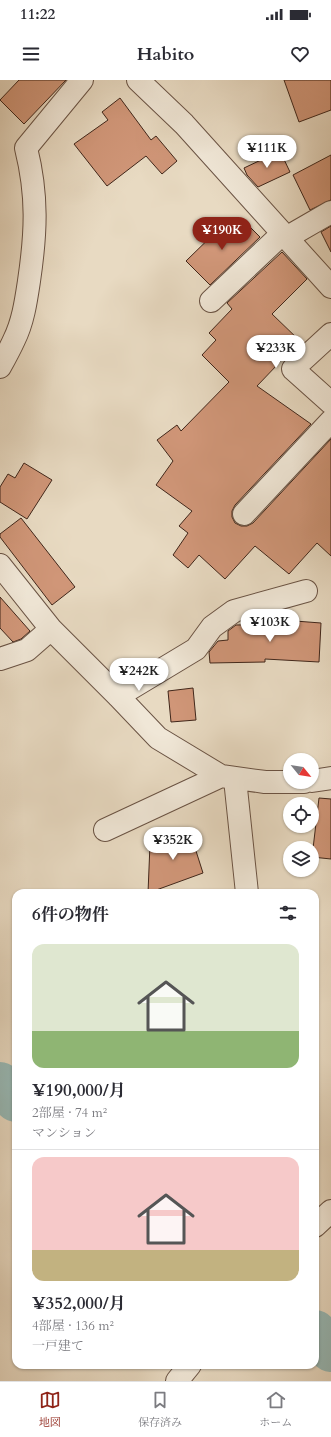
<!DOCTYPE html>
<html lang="ja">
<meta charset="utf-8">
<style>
body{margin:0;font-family:Cardo,"Noto Serif JP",serif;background:#f2f2f3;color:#2b2b33;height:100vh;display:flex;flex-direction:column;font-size:15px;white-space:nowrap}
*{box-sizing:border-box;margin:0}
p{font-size:13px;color:#7c7c81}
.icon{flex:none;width:22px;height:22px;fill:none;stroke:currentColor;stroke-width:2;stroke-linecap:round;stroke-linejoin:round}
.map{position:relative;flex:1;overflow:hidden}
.details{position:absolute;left:12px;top:809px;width:307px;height:480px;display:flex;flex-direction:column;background:#fff;border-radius:12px;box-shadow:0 1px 3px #0004}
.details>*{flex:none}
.needle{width:26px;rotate:120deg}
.fabs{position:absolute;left:283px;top:673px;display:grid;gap:8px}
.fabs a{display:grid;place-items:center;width:36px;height:36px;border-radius:50%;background:#fff;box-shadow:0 1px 3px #0004;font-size:20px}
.price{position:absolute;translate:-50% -34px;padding:0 9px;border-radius:14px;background:#fff;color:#222;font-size:13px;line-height:26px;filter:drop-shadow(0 1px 2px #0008)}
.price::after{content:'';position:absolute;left:50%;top:24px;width:12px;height:9px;margin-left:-6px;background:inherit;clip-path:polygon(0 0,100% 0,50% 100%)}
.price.on{background:#8f2418;color:#fff}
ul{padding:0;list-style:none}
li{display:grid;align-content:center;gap:8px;height:212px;padding:0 20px}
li+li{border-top:1px solid #e1e1e2}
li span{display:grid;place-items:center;height:124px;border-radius:12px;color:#555}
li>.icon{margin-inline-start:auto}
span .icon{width:72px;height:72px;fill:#fffc;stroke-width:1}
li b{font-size:17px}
h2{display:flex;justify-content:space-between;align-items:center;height:48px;padding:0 20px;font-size:17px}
.status{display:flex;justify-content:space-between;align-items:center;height:28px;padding:0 20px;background:#fff;direction:ltr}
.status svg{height:11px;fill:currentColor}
header{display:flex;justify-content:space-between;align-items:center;height:52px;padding:0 20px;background:#fff;font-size:18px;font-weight:600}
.tabs{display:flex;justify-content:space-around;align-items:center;height:56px;border-top:1px solid #e1e1e2;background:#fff;font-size:11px;color:#7c7c81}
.tabs a{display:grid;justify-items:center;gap:2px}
.tabs .on{color:#8f2418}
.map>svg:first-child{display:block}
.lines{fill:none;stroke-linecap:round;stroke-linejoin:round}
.river{stroke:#98bab7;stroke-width:44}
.building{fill:#d09678;stroke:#40261a}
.minor-casing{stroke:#6a5344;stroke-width:24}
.tertiary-casing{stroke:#6a5344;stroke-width:24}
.minor{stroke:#f0e7d7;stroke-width:22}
.tertiary{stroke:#f0e7d7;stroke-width:22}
</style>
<div class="status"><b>11:22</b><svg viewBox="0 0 49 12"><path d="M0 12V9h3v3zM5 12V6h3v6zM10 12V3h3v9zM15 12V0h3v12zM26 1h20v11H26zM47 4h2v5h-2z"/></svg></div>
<header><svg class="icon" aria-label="menu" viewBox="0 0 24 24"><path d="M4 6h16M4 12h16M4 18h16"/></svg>Habito<svg class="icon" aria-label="heart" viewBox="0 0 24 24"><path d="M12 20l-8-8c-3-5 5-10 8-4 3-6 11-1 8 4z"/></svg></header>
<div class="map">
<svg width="331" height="1301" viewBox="0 0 331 1301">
<rect width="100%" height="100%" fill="#e8dac2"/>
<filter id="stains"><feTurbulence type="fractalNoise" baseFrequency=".005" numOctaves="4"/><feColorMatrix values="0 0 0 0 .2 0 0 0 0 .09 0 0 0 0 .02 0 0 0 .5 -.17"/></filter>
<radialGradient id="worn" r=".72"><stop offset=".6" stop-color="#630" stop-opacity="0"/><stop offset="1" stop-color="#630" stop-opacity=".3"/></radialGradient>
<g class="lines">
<!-- river -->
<path class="river" d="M0,1004l16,16
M315,1252l16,18"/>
</g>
<!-- building -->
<path class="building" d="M19,0h47l-42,44 -24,-24z
M284,0h47v30l-32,12z
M120,18l31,42 5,-4 21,25 -15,13 -16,-18 -39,30 -33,-42 34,-24 -6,-8z
M280,71l10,21 -32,15 -11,-12 -3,-7z
M331,75v45l-21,10 -17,-35z
M244,141l16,16 -50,48 -24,-24 39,-38 8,9z
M331,146v26l-10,-20z
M282,172l25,27 -35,35 28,27 -43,45 54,38 -76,81 -3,6v6l3,6 6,3h6l6,-3 78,-84v117l-14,-13 -28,31 -34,-28 -30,33 -26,-24 -11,13 -15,-13 15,-22 -9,-7 13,-15 -36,-26 17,-24 -16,-21 20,-15 4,6 48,-49 -27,-27 14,-15 -7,-7 23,-24 -5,-6z
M24,383l28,17 -25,39 -27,-17v-15l8,-13 7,4z
M21,438l54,69 -23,18 -52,-68v-3z
M0,517l30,34 -9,8 -8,3 -13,-14z
M282,540l39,3 -2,39 -54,-3v3l-55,1 -1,-11 9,-11 10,-1v-9l8,-6 46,-1z
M193,608l3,32 -25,2 -3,-31z
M319,718l12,1v60l-19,-2z
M189,749l14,44 -55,20 2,-49z"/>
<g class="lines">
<defs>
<path id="minor" d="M138,0l46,44 147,163
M286,158l45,-26
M211,221l71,-67
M331,254l-38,35 38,34
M0,287c5,-9 10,-18 14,-27 9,-18 12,-39 15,-59 7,-48 9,-85 -3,-133l56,-68
M244,434l87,-93
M0,485l51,64 67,67 40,42 63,38 44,6h39
M0,579l27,-9 24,-21
M118,616l78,-47 16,-22 22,-16 72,-20
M235,699l12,114
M312,701l19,-3
M105,750l116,-54"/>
<path id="tertiary" d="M315,1146l16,-15
M177,1301l13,-16"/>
</defs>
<!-- minor casing -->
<use href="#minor" class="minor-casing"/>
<!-- tertiary casing -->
<use href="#tertiary" class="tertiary-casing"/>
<!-- minor -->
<use href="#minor" class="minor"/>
<!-- tertiary -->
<use href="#tertiary" class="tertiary"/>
</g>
<rect width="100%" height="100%" filter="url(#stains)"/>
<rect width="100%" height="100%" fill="url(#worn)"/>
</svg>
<div class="fabs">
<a><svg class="needle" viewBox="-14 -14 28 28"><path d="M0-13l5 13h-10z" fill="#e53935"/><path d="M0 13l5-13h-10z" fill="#7c7c81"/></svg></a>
<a><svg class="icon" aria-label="locate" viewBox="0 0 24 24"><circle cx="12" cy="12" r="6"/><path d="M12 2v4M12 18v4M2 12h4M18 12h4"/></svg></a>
<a><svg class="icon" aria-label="layers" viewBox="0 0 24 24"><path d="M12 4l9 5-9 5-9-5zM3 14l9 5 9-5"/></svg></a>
</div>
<b class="price" style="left:267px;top:89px">¥111K</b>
<b class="price on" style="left:222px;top:171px">¥190K</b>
<b class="price" style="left:276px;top:289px">¥233K</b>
<b class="price" style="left:270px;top:563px">¥103K</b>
<b class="price" style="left:139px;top:612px">¥242K</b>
<b class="price" style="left:173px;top:781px">¥352K</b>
<section class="details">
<h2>6件の物件<svg class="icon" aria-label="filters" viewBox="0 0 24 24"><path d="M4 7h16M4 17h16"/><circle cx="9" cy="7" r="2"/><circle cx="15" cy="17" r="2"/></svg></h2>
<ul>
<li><span style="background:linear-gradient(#dfe7d0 70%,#8fb573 0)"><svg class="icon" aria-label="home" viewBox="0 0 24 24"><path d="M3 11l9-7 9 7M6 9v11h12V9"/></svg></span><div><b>¥190,000/月</b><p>2部屋 · 74 m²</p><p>マンション</p></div></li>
<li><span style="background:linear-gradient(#f6c9c9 75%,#c2b280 0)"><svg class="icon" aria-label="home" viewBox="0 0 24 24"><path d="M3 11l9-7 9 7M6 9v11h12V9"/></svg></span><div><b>¥352,000/月</b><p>4部屋 · 136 m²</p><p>一戸建て</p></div></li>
</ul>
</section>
</div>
<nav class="tabs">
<a class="on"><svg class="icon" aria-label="map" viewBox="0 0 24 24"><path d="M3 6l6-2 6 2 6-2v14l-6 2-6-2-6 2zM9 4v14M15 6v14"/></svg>地図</a>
<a><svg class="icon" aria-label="saved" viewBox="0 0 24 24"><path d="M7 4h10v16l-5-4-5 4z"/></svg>保存済み</a>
<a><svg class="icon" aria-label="home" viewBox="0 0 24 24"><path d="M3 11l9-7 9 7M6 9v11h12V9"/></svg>ホーム</a>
</nav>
